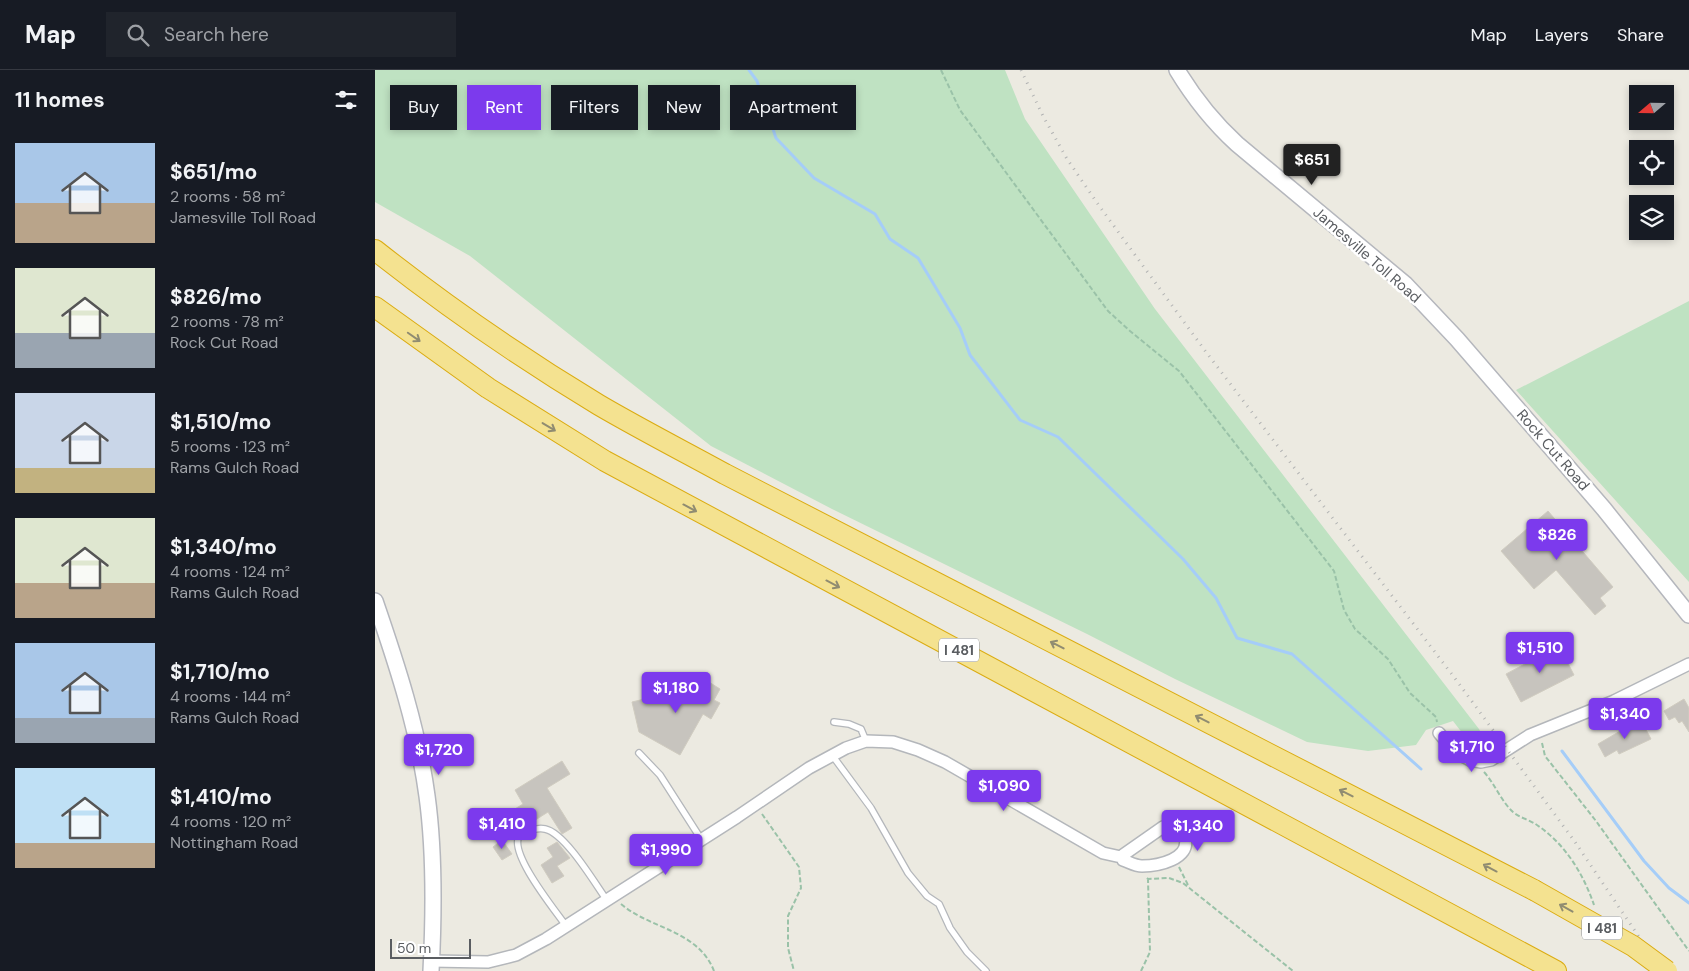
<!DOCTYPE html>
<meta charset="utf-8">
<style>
body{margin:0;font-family:"DM Sans",sans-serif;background:#20242c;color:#f1f3f6;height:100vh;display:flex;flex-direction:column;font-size:19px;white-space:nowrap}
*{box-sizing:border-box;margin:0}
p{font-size:16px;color:#9ea1a6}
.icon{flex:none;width:28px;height:28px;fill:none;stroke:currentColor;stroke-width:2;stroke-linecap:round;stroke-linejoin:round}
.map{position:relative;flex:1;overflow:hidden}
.drawer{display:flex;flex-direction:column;background:#171b24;width:375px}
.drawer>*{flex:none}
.banner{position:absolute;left:15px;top:15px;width:475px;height:45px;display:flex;gap:10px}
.needle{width:32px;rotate:250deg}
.fabs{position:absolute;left:1254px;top:15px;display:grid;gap:10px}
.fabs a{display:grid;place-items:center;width:45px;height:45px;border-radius:0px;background:#171b24;box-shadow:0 2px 8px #0003;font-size:25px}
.scale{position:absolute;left:15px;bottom:12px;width:81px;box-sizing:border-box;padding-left:5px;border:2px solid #5a5d61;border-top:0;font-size:14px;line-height:18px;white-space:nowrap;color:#5a5d61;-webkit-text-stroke:4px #fff;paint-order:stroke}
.price{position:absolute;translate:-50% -42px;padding:0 11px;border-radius:5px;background:#7c3aed;color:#fff;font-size:16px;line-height:32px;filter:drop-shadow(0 1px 2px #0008)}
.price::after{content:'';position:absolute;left:50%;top:30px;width:15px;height:11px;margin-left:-8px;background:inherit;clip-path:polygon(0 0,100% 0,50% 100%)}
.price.active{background:#222;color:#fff}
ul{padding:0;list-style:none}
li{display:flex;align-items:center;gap:15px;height:125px;padding:0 15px}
li span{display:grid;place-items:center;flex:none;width:140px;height:100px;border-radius:0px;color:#555}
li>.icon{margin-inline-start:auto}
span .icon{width:60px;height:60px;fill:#fffc;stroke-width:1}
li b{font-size:21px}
h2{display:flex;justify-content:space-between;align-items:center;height:60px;padding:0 15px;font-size:21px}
.tag{padding:0 18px;border-radius:0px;background:#171b24;box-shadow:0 2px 8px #0003;font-size:18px;line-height:45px}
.tag.active{background:#7c3aed;color:#fff}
header{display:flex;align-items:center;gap:30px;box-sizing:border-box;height:70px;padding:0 25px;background:#171b24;border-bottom:1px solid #363941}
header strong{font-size:24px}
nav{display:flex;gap:28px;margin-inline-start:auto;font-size:18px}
.search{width:350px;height:45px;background:#20242c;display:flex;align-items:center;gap:12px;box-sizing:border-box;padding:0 18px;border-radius:0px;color:#9ea1a6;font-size:19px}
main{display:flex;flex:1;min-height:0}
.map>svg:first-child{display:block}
.green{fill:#bfe2c2}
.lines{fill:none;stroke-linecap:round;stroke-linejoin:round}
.stream{stroke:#a5cdf8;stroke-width:3}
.building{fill:#c7c4be;stroke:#d0ccc0}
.lane-casing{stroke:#b4b7bb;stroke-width:8}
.street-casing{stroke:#b4b7bb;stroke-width:14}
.secondary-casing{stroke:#b5b7bd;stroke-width:18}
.highway-casing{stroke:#dbac12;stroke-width:22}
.path{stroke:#9ac2a8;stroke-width:2;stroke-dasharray:5 2.5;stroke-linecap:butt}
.lane{stroke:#fff;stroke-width:5.5}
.street{stroke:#fff;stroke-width:11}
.secondary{stroke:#fff;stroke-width:15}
.highway{stroke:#f4e290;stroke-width:20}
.rail{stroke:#b2b3b3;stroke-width:3;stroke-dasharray:1 6;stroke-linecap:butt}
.highway-bridge-casing{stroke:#dbac12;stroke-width:22;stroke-linecap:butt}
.highway-bridge{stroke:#f4e290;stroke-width:20}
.oneway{stroke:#908c71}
.labels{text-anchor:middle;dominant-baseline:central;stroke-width:5;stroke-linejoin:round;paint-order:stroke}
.shield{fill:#fff;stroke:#8c8e90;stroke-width:1}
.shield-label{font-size:14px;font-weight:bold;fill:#5a5d61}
.street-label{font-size:15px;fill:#5a5d61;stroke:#fff}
</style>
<header>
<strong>Map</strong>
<div class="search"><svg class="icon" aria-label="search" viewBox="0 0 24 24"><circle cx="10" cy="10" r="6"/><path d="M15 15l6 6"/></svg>Search here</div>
<nav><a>Map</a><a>Layers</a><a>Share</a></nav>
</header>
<main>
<section class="drawer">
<h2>11 homes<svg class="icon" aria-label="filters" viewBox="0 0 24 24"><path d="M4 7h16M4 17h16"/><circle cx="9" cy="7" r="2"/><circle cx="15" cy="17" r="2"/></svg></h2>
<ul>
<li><span style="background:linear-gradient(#a9c7e8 60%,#b9a48a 0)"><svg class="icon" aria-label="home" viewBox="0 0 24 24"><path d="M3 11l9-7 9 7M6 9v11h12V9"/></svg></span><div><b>$651/mo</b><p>2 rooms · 58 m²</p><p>Jamesville Toll Road</p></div></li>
<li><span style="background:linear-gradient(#dfe7d0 65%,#9aa5b1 0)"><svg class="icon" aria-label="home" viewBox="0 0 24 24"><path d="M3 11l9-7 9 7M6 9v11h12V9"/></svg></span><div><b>$826/mo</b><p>2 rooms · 78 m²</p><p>Rock Cut Road</p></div></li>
<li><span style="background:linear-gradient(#c9d6e8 75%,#c2b280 0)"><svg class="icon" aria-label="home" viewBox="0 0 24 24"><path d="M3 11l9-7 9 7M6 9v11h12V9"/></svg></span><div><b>$1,510/mo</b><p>5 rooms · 123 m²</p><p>Rams Gulch Road</p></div></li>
<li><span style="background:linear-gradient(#dfe7d0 65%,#b9a48a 0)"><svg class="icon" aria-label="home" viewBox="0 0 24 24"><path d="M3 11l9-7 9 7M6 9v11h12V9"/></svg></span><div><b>$1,340/mo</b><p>4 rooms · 124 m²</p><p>Rams Gulch Road</p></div></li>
<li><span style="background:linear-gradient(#a9c7e8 75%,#9aa5b1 0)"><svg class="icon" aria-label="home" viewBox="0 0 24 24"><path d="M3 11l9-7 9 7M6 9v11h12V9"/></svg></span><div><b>$1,710/mo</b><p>4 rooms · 144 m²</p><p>Rams Gulch Road</p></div></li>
<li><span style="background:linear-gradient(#bfe0f5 75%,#b9a48a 0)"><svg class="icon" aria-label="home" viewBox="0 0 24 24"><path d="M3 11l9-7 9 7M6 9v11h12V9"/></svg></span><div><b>$1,410/mo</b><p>4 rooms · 120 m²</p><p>Nottingham Road</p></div></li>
</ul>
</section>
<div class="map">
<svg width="1314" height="901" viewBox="0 0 1314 901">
<rect width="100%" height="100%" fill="#eceae1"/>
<!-- green -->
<path class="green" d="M0,0h630l20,49 130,190 324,420 8,15 -24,-10 -10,-13 -27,9 -10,15 -48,6 -61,-9 -132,-63 -88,-45 -255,-125 -121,-63 -241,-190 -95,-54z
M1314,231v281l-173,-192z"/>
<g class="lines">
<!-- stream -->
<path class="stream" d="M374,0l8,11 19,57 38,40 61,36 15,25 28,19 42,70 10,27 50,65 38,17 125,122 33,39 21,40 55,16 129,115
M1187,681l82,110 25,27 20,15"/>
</g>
<!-- building -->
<path class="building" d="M1173,441l65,76 -13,11 6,8 -11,9 -39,-45 -22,19 -33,-38z
M1184,576l15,29 -53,27 -15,-28z
M326,607l19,12 -6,11 6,3 -9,16 -8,-5 -23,41 -41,-23 -7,-30 29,-7 5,3 5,-9 6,4 6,-12 12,7z
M1309,629l5,9v24l-7,-11 -3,2 -4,-6 -6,3 -5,-9z
M1267,652l9,17 -32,15 -2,-4 -12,7 -7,-13 36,-21v2z
M187,691l8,13 -23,14 25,40 -10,6 -14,-22 -27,17 -11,-17 13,-8 -8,-14z
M127,770l10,14 -10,6 -9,-13z
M182,772l13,16 -13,8 7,10 -12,7 -11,-18 12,-8 -6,-9z"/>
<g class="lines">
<defs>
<path id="lane" d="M459,652l15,2 12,5 5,12
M264,683l21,22 41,64
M457,685l39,53 37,65 19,23 12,8 11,24 17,24 19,19
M191,856c-11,-16 -57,-72 -47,-90 8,-4 17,-9 26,-7 20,4 49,53 61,70"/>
<path id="street" d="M1064,663l16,19 15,8 11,2 10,-2 39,-25 84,-34 75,-37
M800,756c5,3 8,6 10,12 6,21 -27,28 -43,28 -7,0 -13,-4 -19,-6v-5l40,-28z
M56,891l57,1 28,-7 30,-16 191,-122 72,-49 37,-20 20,-7 27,1 25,8 27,12 158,91 18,4"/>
<path id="secondary" d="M802,0c17,28 36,52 60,74l168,140 52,55 147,170 85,106
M0,531c22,64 43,128 52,195 8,58 7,117 4,175"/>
<path id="highway" d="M0,180c71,56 146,108 224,155 41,24 84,46 126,69l809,416
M0,237l113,81 117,73 951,510"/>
</defs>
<!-- lane casing -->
<use href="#lane" class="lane-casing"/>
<!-- street casing -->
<use href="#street" class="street-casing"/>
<!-- secondary casing -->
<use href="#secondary" class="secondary-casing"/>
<!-- highway casing -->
<use href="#highway" class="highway-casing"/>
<!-- path -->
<path class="path" d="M566,0l19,40 148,201 22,20 49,40 155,200 10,39 11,19 33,30 22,34 26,24 1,5
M1167,673l3,13 51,65 93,130
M1109,702c11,12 17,29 29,40 7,6 17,8 24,13 28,19 46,48 57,80
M387,744l37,53 2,21 -13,28v32l6,23
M804,797l10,20
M772,808l1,1 21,-1 14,5 110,88
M246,834c29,25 77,26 93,67
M766,901l9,-19 -2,-72"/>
<!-- lane -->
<use href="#lane" class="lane"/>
<!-- street -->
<use href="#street" class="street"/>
<!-- secondary -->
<use href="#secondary" class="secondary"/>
<!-- highway -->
<use href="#highway" class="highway"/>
<!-- rail -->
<path class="rail" d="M646,0l22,46 24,43 33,48 106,145 251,329 118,161 87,129"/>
<defs>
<path id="highway-bridge" d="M1159,820l99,56 34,25"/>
</defs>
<!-- highway-bridge casing -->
<use href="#highway-bridge" class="highway-bridge-casing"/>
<!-- highway-bridge -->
<use href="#highway-bridge" class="highway-bridge"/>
</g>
<!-- one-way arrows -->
<defs><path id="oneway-shaft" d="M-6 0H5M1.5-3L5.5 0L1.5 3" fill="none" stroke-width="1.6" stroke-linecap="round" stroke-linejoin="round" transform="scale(1.25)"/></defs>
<g class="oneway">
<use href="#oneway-shaft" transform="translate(39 267) rotate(35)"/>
<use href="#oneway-shaft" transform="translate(174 357) rotate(31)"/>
<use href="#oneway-shaft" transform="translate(315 438) rotate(28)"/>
<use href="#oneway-shaft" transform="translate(458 514) rotate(28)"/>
<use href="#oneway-shaft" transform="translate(682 575) rotate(-153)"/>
<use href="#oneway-shaft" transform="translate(827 649) rotate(-153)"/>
<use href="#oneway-shaft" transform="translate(971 723) rotate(-153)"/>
<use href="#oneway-shaft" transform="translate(1115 798) rotate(-152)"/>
<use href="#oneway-shaft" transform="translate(1191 838) rotate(-151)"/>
</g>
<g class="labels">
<!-- shield labels -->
<g class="shield">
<rect x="564" y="568.5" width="40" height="23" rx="4"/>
<rect x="1207" y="846.5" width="40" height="23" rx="4"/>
</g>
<g class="shield-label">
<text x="584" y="580">I 481</text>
<text x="1227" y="858">I 481</text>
</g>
<!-- street labels -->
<g class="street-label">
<text transform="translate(992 185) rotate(41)">Jamesville Toll Road</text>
<text transform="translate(1178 380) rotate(49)">Rock Cut Road</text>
</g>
</g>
</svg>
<div class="fabs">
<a><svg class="needle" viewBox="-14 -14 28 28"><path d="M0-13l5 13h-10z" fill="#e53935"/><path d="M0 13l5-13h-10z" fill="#9ea1a6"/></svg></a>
<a><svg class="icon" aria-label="locate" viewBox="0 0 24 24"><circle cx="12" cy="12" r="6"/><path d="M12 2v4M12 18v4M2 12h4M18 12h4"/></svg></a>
<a><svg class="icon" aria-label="layers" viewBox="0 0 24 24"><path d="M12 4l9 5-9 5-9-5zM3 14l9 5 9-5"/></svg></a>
</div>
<div class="scale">50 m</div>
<b class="price active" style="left:937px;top:116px">$651</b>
<b class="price" style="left:1182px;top:491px">$826</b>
<b class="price" style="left:1165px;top:604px">$1,510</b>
<b class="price" style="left:301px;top:644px">$1,180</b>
<b class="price" style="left:1250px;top:670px">$1,340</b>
<b class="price" style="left:1097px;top:703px">$1,710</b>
<b class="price" style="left:64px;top:706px">$1,720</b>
<b class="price" style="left:629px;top:742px">$1,090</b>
<b class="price" style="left:127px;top:780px">$1,410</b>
<b class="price" style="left:823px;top:782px">$1,340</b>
<b class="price" style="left:291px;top:806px">$1,990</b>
<div class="banner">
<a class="tag">Buy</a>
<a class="tag active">Rent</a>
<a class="tag">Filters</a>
<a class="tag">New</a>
<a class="tag">Apartment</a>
</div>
</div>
</main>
